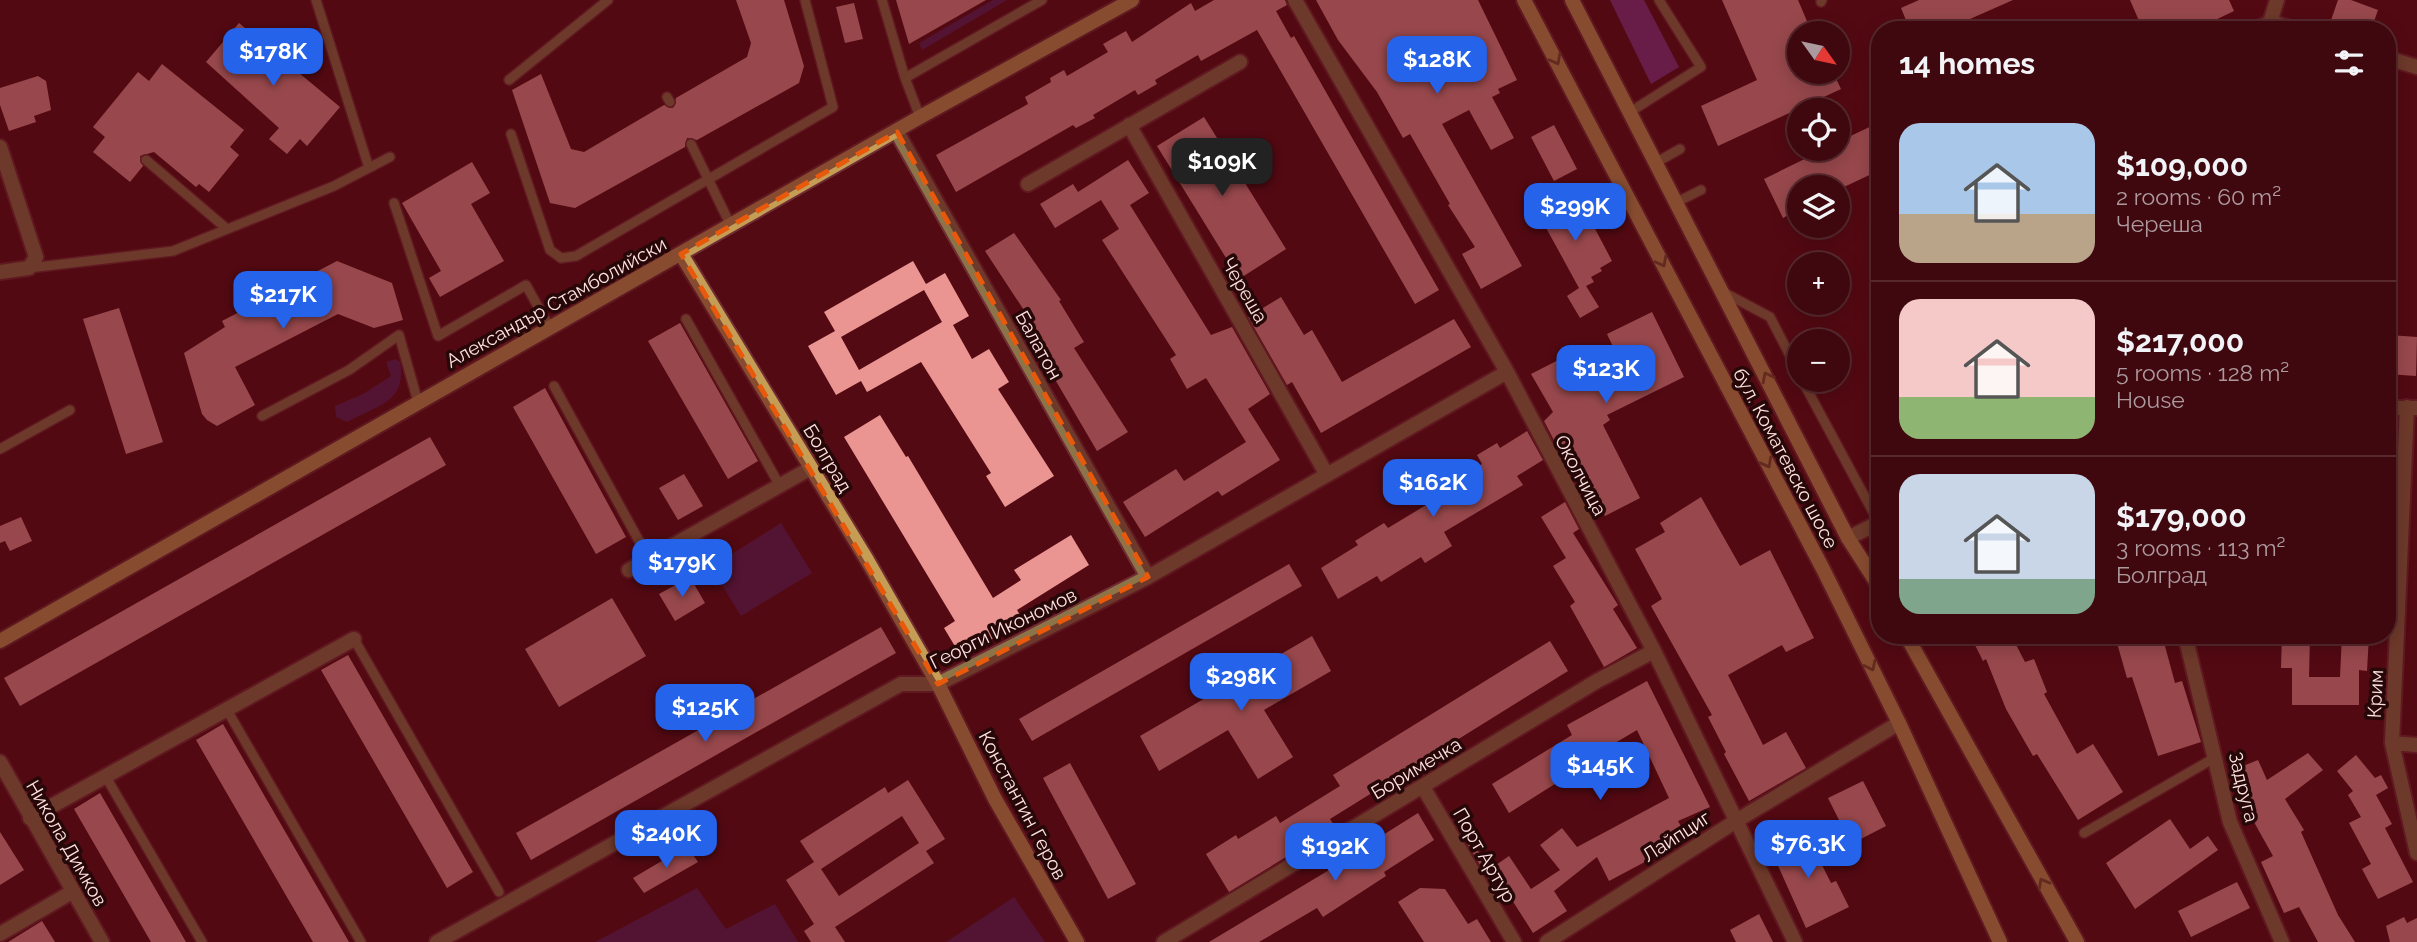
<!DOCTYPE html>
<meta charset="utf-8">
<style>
body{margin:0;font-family:Raleway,sans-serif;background:#451117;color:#f1f3f6;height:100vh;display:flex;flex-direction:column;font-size:26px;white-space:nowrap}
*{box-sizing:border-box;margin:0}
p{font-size:23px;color:#ad9a9e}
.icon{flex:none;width:38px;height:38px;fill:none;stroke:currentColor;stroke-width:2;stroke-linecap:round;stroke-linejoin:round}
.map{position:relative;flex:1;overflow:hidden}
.panel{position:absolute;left:1871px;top:21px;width:525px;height:623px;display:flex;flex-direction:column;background:#3e080e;border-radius:28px;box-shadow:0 4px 18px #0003,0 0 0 2px #57292e}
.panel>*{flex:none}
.needle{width:46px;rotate:123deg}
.buttons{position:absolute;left:1787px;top:21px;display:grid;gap:14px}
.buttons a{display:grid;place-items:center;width:63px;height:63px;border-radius:50%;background:#3e080e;box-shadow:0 4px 18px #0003,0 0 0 2px #57292e;font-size:35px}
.price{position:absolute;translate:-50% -60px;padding:0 16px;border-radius:14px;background:#2563eb;color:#fff;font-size:23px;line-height:46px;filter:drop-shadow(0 2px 4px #0008)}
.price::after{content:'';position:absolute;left:50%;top:42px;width:21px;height:16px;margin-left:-10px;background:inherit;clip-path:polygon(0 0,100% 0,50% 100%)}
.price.selected{background:#222;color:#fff}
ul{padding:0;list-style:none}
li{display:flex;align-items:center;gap:21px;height:175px;padding:0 28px}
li+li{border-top:2px solid #57292e}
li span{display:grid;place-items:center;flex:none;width:196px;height:140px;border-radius:21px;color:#555}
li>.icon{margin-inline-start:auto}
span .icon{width:84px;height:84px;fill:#fffc;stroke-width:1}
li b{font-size:30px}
h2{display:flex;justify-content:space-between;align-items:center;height:84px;padding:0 28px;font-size:30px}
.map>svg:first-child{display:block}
.green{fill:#52205a}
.forest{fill:#7f358b}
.building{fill:#eb9593;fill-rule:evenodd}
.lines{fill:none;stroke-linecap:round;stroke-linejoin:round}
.lane-casing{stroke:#6f2d33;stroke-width:12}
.street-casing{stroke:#6f2d33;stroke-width:18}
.secondary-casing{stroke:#6f2d33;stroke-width:18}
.lane{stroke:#8d7448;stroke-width:9}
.street{stroke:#8d7448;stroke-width:14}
.secondary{stroke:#c59d54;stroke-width:14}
.oneway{stroke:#76522e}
.marked{fill:none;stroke:#e8590c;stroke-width:5;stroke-dasharray:14 9;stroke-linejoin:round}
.labels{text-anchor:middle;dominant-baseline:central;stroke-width:7;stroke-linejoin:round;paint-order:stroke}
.street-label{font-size:19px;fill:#ffe3e1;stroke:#260809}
</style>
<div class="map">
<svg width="2417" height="942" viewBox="0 0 2417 942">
<rect width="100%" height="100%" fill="#530a12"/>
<!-- green -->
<path class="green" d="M993,0h14l-85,50 -3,-7z
M396,359l4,3c7,40 -22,43 -53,60l-11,-5 -1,-11 28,-12 28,-18 -5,-14z
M781,523l31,50 -71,43 -30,-49z
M697,888l29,41 49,-25 23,38h-203z
M1014,897l31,45h-99z"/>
<!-- forest -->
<path class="forest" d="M1610,0h34l35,67 -28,17z"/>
<!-- building -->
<path class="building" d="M736,0h48l20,66 -5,17 -102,57 -10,-2 -2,9 -110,61 -25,-5 -38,-113 29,-16 30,75 13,3 80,-47 9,3 3,-10 71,-41 4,-14z
M896,0h90l-77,44z
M1214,0h71l2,5 -11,6 15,27 3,-2 145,254 -24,14 -158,-274 -56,31 -3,-6 -43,25 2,4 -19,11 -3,-5 -42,25 2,3 -19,10 -3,-3 -117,67 -20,-37 92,-51 -3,-7 26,-15 -1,-4 14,-8 3,6 41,-24 -5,-8 23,-13 6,11 59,-39 4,8z
M1316,0h162l39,80 -19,9 2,4 -8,4 22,41 -23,12 -22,-40 -27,14 80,142 -41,23 -19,-35 13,-7 -27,-42 2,-1 -40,-70 -7,4 -26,-46 -39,-52z
M1722,0h76l14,33h-13v39h34l8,17 -123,57 -17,-40 56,-26z
M1919,0h94l-68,30h-35l-9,-22z
M2130,0h99l5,11 -25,12 3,7h-69z
M2338,0h13l27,10 -7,20h-33l-9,-4z
M854,3l9,36 -18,4 -9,-36z
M239,23l101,84 -33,39 -7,-7 -13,15 -18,-15 10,-11 -73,-66z
M162,64l82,66 -14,17 9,8 -30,37 -10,-8 -3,3 -42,-35 -14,4 3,10 -13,16 -37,-30 12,-15 -12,-10 45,-55 11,9z
M38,76l8,5 5,29 -17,6 2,6 -27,9 -9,-26v-17z
M1204,117l82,132 -47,30 -82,-133z
M1880,122v48l-36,17h-45v22l-16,9 -19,-39 61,-30h13v-7z
M1554,125l23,44 -23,12 -23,-44z
M1128,160l21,33 -19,12 81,130 21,-8 38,67 -22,15 32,51 -58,36 -4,-5 -73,46 -22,-35 53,-33 8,12 62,-39 -40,-64 -19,11 -17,-30 6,-4 -74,-115 17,-11 -18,-29 -46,28 -15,-24 33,-20 5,8z
M472,162l18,31 -19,11 33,57 -64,36 -11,-19 12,-7 -39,-68z
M1571,183l41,78 -12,7 2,3 -11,6 3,5 -8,4 13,21 -19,11 -13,-22 12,-8 -46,-84z
M1014,233l47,67 -2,1 25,41 -10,6 54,84 -31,19 -68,-116 8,-5 -52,-79z
M337,261l55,22 11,37 -29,8 -36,-14 -103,53 20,38 -38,21 -10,-6 -5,-6 -18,-61 41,-26 -3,-6z
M913,261l13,23 19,-11 24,43 -16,9 19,34 17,-10 20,33 -11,7 56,87 -49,31 -19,-31 5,-3 -70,-111 -54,30 -6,-11 -25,14 -28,-49 27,-15 -11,-19zM924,290l18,32 -83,48 -18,-33z
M1281,297l23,38 8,-5 30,52 112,-63 17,28 -150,86 -29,-51 -5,3 -39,-68z
M119,308l44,134 -37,12 -43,-135z
M1652,312l32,65 -77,38 3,5 -7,5 37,73 -35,18 -36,-69 -10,3 -15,-29 9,-9 -22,-38 43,-22 18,35 32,-17 -17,-36z
M680,323l78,138 -30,18 -80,-138z
M2389,335l28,2 -1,39 -29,-2z
M545,388l81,149 -30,17 -83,-147z
M880,415l26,42 2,-1 85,142 28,-18 -7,-10 57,-35 18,30 -72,45 6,10 -61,38 -18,-30 11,-7 -111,-184z
M1527,431l16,29 -26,16 6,9 -79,47 8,14 -27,17 -4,-6 -40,25 -4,-6 -39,23 -17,-31 37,-23 -3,-4 29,-18 4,5 53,-32 -3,-5 44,-27 -5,-9 20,-12 3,5z
M430,437l16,28 -426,241 -16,-28z
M684,474l19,32 -25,14 -19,-32z
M1701,497l39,69 30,-16 44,88 -28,14 -4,-7 -54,30 35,70 23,-13 20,36 -57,33 -25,-47 2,-2 -18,-35 4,-2 -61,-109 11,-7 -27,-50 30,-17 -5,-9z
M1565,502l14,27 -6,4 45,72 -5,4 24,39 -33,19 -34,-61 5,-4 -22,-36 13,-8 -25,-41z
M21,517l11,24 -22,10 -5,-10 -5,2v-17z
M1289,564l13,22 -270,155 -13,-22z
M690,577l15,26 -30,18 -16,-27z
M612,598l34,58 -87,51 -34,-58z
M881,627l15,26 -365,207 -15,-27z
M1970,635h41l14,27 9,-3 13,33 -3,2 33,60 16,-10 30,48 -45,28 -41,-66 -4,2 -27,-47 -20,-50 -3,2z
M2143,635h19l13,48 7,-2 19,61 -43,14 -26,-79 -5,1 -10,-35z
M2282,635h28l-1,42h31l2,-42h27l-2,36 -8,-1v35h-67v-37h-11z
M1312,636l19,35 -67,39 29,47 -35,22 -30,-49 -69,41 -19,-35z
M1550,641l18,30 -238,148 5,8 -106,65 -23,-38 30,-19 2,4 38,-23 4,7 60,-37 -7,-11z
M348,655l125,217 -26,16 -126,-218z
M1647,681l63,126 -32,14 10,18 -79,42 -12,-24 -43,34 13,20 -34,22 -35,-55 -7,5 -25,-41 30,23 13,-9 22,33 29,-19 -20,-25 22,-17 15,19 92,-49 -32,-68 -32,19 4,7 -19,11 -2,-4 -79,50 -17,-29 80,-49 -5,-10z
M223,724l126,218h-36l-117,-202z
M2308,753l15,17 -38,29 19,31 -3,2 37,83 17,27h-37l-19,-35 -15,6 -23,-51 12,-6 -28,-50 -12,-36 25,-10 9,20z
M2356,755l19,23 6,-3 7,13 -12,7 16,29 -7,4 28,54 -35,17 -16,-30 9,-5 -22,-41 12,-6 -13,-22 5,-4 -16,-20z
M1070,763l66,121 -28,15 -65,-121z
M908,780l37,59 -19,12 8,12 -99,64 10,15h-34l-7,-11 10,-7 -28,-44 28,-18 -14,-21 85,-54 3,6zM902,816l17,27 -80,53 -18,-27z
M1863,781l23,45 -35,18 -23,-46z
M100,793l86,149h-35l-77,-133z
M1418,813l16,27 -50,32 2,4 -63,41 -6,-9 -58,34h-50l175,-105 -1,-2z
M2170,819l20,30 18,-13 10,14 -83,59 -29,-46z
M1805,831l26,52 5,-2 13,26 -43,21 -36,-80z
M0,832l24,38 -24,15z
M687,846l11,16 -54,31 -11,-15z
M2237,882l13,26 -59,29 -13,-26z
M1420,888l25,1 23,35 9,-5 14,23h-67l-26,-40z
M1759,914l14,28h-37l-6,-12z
M2404,917l3,6 10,-5v24h-27l-4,-16z
M42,921l13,21h-47z"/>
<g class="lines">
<defs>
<path id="lane" d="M316,0l53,168
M882,0l23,78
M1821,2l1,-2
M509,80l99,-80
M667,97l3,5
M1630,112l71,-45 -42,-67
M920,117l-15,-39 137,-78
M511,134l39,116 11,8 15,-2 257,-149 -28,-107
M691,144l40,82
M146,160l81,69
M1657,162l23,-13
M1677,202l24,-12
M394,203l44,133 88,-51 24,43
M29,268l144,-17 161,-65 56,-29
M1725,293l45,24 29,56
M686,319l94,167
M1802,380l77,143
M554,386l95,173
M262,416l87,-46 50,-35 19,67
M0,449l70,-39
M354,639l145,253
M227,710l134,232
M106,777l96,165
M2084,833l132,-76"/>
<path id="street" d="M1295,0l212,372 147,279 141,291
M2268,29l9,-29
M2254,30l17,-8 25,8
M2387,58l30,9
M1129,125l198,350
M897,132l251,445
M0,147l36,110 -7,11 -29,4
M1028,184l212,-122
M2407,407l-15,336 25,110
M2387,408h30
M1848,538l32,-16
M629,570l182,-102
M2185,635l45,187 52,120
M2392,743l25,2
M0,762l102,180
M1423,787l91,155
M30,818l324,-179
M0,934l72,-42
M437,942l464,-258h37l210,-107 359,-205
M1164,942l433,-261 57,-30
M1547,942l189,-121 163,-98"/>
<path id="secondary" d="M1524,0l299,569 76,154 101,219
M1572,0l276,538 32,50
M681,254l186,306 71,124 57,115 82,143
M1906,635l171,307
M0,641l920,-524 212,-117"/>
</defs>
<!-- lane casing -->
<use href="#lane" class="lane-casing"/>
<!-- street casing -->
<use href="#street" class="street-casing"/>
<!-- secondary casing -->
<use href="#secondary" class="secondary-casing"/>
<!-- lane -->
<use href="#lane" class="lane"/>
<!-- street -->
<use href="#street" class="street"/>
<!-- secondary -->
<use href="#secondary" class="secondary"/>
</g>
<!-- one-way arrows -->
<defs><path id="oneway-chevron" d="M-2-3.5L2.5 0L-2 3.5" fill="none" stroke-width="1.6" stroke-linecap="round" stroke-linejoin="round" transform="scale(1.75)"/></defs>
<g class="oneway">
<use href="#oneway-chevron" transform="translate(1556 60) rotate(62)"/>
<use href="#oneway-chevron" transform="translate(1662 262) rotate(62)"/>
<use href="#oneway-chevron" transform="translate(1767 377) rotate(-117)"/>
<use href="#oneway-chevron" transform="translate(1767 463) rotate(62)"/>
<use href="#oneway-chevron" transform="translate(1871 666) rotate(64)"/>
<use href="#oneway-chevron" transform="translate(2043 883) rotate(-119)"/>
</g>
<!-- marked area -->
<path d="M0 0H2417V942H0ZM897,132l251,445 -210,107 -257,-430z" fill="#530a12" fill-opacity=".55" fill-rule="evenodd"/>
<path class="marked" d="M897,132l251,445 -210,107 -257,-430z"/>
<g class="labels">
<!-- street labels -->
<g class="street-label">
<text transform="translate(1245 290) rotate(60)">Череша</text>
<text transform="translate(556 302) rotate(-29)">Александър Стамболийски</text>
<text transform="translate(1039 345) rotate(61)">Балатон</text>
<text transform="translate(828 458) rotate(59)">Болград</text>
<text transform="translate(1786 458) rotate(62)">бул. Коматевско шосе</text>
<text transform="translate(1581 475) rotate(62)">Околчица</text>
<text transform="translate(1003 628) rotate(-26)">Георги Икономов</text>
<text transform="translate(2375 694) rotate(-87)">Крим</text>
<text transform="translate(1416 768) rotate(-31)">Боримечка</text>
<text transform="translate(2244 787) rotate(76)">Задруга</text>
<text transform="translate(1023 805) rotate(62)">Константин Геров</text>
<text transform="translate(1676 836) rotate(-33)">Лайпциг</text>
<text transform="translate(67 843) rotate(60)">Никола Димков</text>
<text transform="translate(1485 855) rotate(60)">Порт Артур</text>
</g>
</g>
</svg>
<div class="buttons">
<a><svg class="needle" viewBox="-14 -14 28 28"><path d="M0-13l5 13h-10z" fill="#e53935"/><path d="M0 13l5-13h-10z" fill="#ad9a9e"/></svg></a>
<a><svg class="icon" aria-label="locate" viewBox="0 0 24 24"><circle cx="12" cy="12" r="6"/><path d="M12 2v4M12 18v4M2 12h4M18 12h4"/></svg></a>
<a><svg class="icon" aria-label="layers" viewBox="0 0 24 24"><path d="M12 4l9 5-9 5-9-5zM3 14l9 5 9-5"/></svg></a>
<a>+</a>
<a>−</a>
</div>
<b class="price" style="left:273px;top:88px">$178K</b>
<b class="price" style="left:1437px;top:96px">$128K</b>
<b class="price selected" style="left:1222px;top:198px">$109K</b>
<b class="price" style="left:1575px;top:243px">$299K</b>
<b class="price" style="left:283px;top:331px">$217K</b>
<b class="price" style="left:1606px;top:405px">$123K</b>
<b class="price" style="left:1433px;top:519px">$162K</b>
<b class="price" style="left:682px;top:599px">$179K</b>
<b class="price" style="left:1241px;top:713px">$298K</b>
<b class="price" style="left:705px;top:744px">$125K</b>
<b class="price" style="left:1600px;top:802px">$145K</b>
<b class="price" style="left:666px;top:870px">$240K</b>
<b class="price" style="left:1808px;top:880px">$76.3K</b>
<b class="price" style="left:1335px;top:883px">$192K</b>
<section class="panel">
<h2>14 homes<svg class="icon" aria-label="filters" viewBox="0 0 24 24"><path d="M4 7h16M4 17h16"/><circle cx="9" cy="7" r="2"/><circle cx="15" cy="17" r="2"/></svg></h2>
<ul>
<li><span style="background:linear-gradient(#a9c7e8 65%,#b9a48a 0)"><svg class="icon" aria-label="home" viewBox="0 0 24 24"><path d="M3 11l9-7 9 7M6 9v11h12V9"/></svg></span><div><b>$109,000</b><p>2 rooms · 60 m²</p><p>Череша</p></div></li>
<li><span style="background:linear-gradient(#f6c9c9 70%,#8fb573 0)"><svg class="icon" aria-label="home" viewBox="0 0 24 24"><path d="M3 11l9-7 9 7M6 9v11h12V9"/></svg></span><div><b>$217,000</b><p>5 rooms · 128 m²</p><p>House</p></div></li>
<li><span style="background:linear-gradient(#c9d6e8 75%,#7fa58c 0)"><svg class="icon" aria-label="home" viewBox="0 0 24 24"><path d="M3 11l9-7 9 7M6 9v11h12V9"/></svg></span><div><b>$179,000</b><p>3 rooms · 113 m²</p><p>Болград</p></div></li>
</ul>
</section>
</div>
